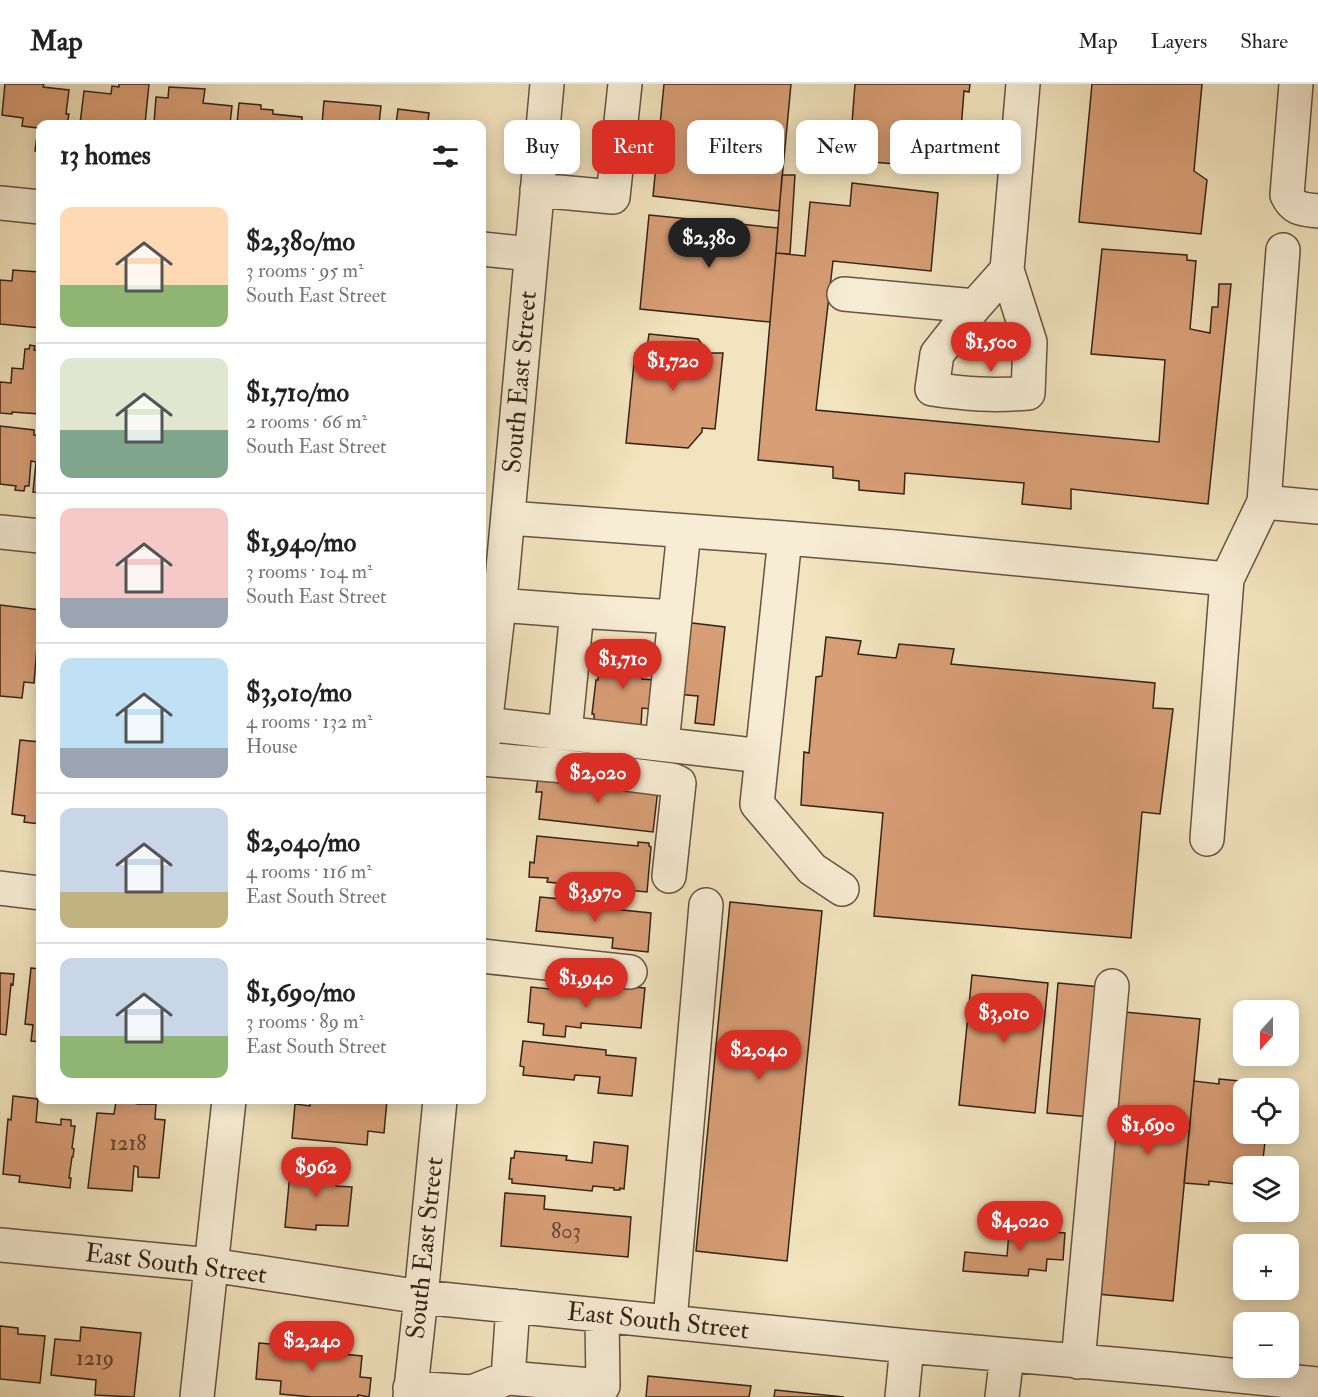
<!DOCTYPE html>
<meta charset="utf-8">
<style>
body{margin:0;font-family:"IM FELL Double Pica",serif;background:#f2f2f2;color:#222;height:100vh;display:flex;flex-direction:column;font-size:22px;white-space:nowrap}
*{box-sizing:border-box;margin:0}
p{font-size:20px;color:#767676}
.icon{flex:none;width:33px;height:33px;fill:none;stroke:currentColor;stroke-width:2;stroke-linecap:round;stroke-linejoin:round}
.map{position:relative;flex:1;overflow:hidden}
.panel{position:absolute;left:36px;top:36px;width:450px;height:984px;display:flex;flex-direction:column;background:#fff;border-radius:12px;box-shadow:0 3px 15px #0003}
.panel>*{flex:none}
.hud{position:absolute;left:504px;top:36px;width:570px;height:54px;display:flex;gap:12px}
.needle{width:39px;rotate:201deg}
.fabs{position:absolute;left:1233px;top:916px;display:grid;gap:12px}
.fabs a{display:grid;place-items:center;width:66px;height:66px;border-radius:12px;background:#fff;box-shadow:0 3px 15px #0003;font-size:30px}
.price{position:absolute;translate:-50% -51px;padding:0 14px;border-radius:21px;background:#d93025;color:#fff;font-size:20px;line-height:39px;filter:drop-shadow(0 2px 3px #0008)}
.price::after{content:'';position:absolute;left:50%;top:36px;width:18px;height:14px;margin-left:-9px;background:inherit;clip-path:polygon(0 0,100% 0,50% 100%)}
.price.current{background:#222;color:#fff}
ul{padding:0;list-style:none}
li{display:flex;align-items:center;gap:18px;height:150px;padding:0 24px}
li+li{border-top:2px solid #e0e0e0}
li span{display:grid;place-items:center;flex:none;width:168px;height:120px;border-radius:12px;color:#555}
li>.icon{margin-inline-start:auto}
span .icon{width:72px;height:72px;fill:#fffc;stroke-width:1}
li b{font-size:26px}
h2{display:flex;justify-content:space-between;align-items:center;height:72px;padding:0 24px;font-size:26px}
.chip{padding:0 21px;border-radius:12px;background:#fff;box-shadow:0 3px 15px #0003;font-size:21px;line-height:54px}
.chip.current{background:#d93025;color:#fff}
header{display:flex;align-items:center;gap:36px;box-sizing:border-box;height:84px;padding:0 30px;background:#fff;border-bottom:2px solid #e0e0e0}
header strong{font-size:28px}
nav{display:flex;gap:33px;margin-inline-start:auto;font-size:21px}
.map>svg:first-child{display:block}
.building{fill:#d89e76;stroke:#34231b;stroke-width:1.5}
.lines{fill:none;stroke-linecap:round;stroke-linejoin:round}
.minor-casing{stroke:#645344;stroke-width:36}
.minor{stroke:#f7edd5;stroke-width:33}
.labels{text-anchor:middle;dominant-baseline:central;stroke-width:4.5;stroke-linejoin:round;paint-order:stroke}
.number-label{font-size:22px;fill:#5d4232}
.street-label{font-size:26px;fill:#34231b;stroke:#f7edd5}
</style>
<header>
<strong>Map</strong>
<nav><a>Map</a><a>Layers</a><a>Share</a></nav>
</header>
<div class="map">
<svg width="1318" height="1313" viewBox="0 0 1318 1313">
<rect width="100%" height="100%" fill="#f2e4be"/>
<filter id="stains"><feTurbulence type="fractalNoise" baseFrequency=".00333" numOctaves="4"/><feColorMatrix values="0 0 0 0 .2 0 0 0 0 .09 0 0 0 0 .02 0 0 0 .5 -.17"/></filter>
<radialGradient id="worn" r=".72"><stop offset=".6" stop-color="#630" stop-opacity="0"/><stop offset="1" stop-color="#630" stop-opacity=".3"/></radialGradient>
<!-- building -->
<path class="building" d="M5,0h39l-1,3 26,3 -3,24h3l-2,10h-27v27h-5l3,-23 -16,-2 1,-8 -21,-3z
M119,0h30l-4,40h-65l4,-33 27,3 1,-8 7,1z
M664,0h127l-12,127 -126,-15z
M855,0h115l-1,8 -5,-1 -6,78 -86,-7 1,-9 -10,-1 1,-15 -13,-1z
M1092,0h110l-8,87 13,9 -6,54 -122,-12z
M169,3l36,2 -2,14 29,3 -2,18h-76l2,-27 12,1z
M324,17l57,5 -2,18h-57z
M239,19l22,2v4l12,1v4l29,3v7h-65z
M398,25l31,4 -1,9 18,1 -1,1h-49z
M782,91h13l-5,79 -14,-1z
M852,99l86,10 -7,78 -98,-10 -17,149 343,32 6,-82 -74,-6 11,-105 85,6v5l9,1 -6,68 20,4 2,-26h6l1,-23h12l-23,220 -137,-15v20l-49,-5 2,-21 -119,-10 -1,21 -45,-4v-9l-26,-3v-11l-75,-7 18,-207 29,3 5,-54 40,4z
M649,131l129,13 -8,94 -130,-13z
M40,181v63l-40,-4v-44l12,1 1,-11 26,2z
M649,250l49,5 11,14h14l-8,76 -13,-1v4l-14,16 -62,-5 9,-90 11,1z
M30,261l5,1 -1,4h6v64l-28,-2v2l-12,-1v-31l11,1 1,-15 11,1 2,-20h4z
M0,342l34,4v5l6,1v57l-7,-1 3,-30 -5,-1 -2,25h-4l-1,5 -9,-1 1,-4 -16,-2z
M0,521l40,5 -6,73 -10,-1 -2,16 -22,-2z
M684,538l41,5 -11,98 -19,-2 3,-27 -22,-2z
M826,553l35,4 -3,13 38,4 3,-14 55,5 -3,15 204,19 -2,25 20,1 -13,105 -18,-2 -11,126 -257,-22 9,-103 -82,-8 3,-53 5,1 7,-76 6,-1z
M619,565l25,3 -2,27 13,1 5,30 -18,-2 -1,18 -47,-4v-8h-2l4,-34h2l2,-26 19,1z
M20,656l20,2v82l-16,-2 1,-6 -13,-2z
M538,694l120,11 -5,43 -114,-13 3,-27h-6z
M537,752l101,10v-4l11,1v3l2,1 -4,45 -100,-10 1,-4 -19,-1 1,-15 4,1z
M540,813l52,5 -1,3 12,1v2l48,5 -3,39 -36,-4 1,-10 -77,-7z
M730,818l92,9 -35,350 -91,-10z
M31,884l9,1v73l-9,-1 2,-16 -8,-1z
M0,889l14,1 -1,11 -2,-1 -5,51 -6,-1z
M972,891l76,8 -13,130 -76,-8z
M1058,899l43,4 -11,130 -43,-4z
M609,901l36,3 -4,40 -60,-5v5l-15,-2 -1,11 -22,-2 1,-11 -16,-2 3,-35 77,8z
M1124,928l76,7 -27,282 -76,-7z
M523,957l83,9v5l30,3 -4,38 -34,-3 2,-16 -25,-2 -1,5 -51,-5 1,-8 -4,-1z
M1219,995l52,5 -1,5h-26v45h22l-4,33h-18v18l-35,-4v4l-25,-2 10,-102 25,3z
M13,1012l25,3 -2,23 25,3v-6l10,1v6h4l-3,22 2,1 -1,8h-1l-3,21h2l-1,10 -51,-6 1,-6 -17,-2 5,-55 3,1z
M121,1016h7l9,4h19l-1,15 10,1 -6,58 -21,-1v-10l-4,-1 -2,25 -44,-3 9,-75 17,1 2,-13z
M310,1016h77l-3,33 -16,-2 -1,14 -75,-7 3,-34 15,2z
M594,1058l34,4 -4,43 -4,-1v2h-6v-2l-21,-2 -1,5 -80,-8v-4h-3l2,-21h3l1,-7 52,5 -1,4 26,3z
M291,1078l45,5v19l16,1 -4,39 -32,-1v5l-31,-3z
M505,1109l40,3 -1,13 87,8 -3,40 -127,-11z
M1010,1136l21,2 -1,8 35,3 -2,27 -16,-1 -1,12 -17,-2 -1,7 -65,-5 2,-19 42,4z
M0,1242l18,2v6l27,2 -5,47 -40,-4z
M81,1243l60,6 -7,64 -39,-2 1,-15 -45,-5 4,-36 25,2z
M259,1259l34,3v3l69,7 -2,21 11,1 -2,19 -11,-2v2h-46l-32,-3 1,-13 -25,-2z
M648,1292l103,10 -2,11h-103z
M775,1306l69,7h-70z"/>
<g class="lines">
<defs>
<path id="minor" d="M1296,0l-9,111c7,15 16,14 31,16
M537,106l76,7 12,-113
M0,119l40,4
M482,165l49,5
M1007,186l-32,36 -38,48 -5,35c35,5 60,7 96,4l2,-51 -23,-72 16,-186
M844,210l131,12
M1264,418l19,-252
M508,434l277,20 110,9 332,32
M0,448l40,4
M785,454l-28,266 55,65 30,20
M499,521l78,6
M675,533l9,-86
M485,640l277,32
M565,649l12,-122 98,6 -13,127
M482,668l20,-172 45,-496
M482,675l71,6 119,15 7,3 -10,93
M1207,755l20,-260 37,-77 54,5
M0,804l40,5
M482,872l148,16
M0,1161l211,20 210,32 486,49 263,23 148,15
M513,1222l-5,72 95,8 -1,-70
M670,1237l36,-416
M1078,1278l34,-376
M410,1304l62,4 36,-14
M197,1313l32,-297
M410,1313l11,-100 19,-197
M902,1313l5,-51
M1002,1313l5,-42"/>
</defs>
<!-- minor casing -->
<use href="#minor" class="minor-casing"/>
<!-- minor -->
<use href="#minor" class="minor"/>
</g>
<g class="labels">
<!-- number labels -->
<g class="number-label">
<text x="128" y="1059">1218</text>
<text x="566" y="1147">803</text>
<text x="95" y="1274">1219</text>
</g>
<!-- street labels -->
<g class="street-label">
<text transform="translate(520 298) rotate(-85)">South East Street</text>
<text transform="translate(425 1164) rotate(-84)">South East Street</text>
<text transform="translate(176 1180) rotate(7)">East South Street</text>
<text transform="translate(658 1237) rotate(6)">East South Street</text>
</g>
</g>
<rect width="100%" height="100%" filter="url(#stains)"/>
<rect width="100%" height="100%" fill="url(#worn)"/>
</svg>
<div class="fabs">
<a><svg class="needle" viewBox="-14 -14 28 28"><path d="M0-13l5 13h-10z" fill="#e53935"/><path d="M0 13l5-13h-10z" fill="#767676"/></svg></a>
<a><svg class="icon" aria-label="locate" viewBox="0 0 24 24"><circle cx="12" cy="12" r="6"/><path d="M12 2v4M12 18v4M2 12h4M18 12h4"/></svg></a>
<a><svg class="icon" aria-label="layers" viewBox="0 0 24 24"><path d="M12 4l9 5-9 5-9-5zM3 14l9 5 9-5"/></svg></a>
<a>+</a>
<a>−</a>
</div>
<b class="price current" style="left:709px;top:185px">$2,380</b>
<b class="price" style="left:991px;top:289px">$1,500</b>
<b class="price" style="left:673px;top:308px">$1,720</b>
<b class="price" style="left:623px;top:606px">$1,710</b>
<b class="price" style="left:598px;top:720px">$2,020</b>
<b class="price" style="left:595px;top:839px">$3,970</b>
<b class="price" style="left:586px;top:925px">$1,940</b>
<b class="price" style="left:1004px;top:960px">$3,010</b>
<b class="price" style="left:759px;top:997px">$2,040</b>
<b class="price" style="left:1148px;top:1072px">$1,690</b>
<b class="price" style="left:316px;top:1114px">$962</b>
<b class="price" style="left:1020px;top:1168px">$4,020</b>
<b class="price" style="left:312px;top:1288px">$2,240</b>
<div class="hud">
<a class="chip">Buy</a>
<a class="chip current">Rent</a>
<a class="chip">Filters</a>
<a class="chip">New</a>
<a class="chip">Apartment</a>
</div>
<section class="panel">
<h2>13 homes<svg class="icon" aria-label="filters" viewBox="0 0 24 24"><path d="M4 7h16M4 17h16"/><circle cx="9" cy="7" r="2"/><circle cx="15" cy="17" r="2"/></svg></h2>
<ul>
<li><span style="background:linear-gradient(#ffd9b3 65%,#8fb573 0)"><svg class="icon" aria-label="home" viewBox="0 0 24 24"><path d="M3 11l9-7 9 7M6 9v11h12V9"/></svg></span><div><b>$2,380/mo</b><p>3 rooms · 95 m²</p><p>South East Street</p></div></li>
<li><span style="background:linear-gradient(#dfe7d0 60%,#7fa58c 0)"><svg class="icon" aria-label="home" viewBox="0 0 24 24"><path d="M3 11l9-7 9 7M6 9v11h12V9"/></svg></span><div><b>$1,710/mo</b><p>2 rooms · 66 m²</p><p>South East Street</p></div></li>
<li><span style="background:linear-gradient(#f6c9c9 75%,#9aa5b1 0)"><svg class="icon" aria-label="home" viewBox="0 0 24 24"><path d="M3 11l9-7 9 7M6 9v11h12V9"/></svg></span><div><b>$1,940/mo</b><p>3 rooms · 104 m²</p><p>South East Street</p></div></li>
<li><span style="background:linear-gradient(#bfe0f5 75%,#9aa5b1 0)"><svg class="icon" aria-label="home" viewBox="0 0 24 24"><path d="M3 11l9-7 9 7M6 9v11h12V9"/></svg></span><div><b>$3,010/mo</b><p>4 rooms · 132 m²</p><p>House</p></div></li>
<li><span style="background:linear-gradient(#c9d6e8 70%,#c2b280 0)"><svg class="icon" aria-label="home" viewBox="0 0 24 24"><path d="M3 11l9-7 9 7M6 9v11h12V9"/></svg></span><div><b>$2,040/mo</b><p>4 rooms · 116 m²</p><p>East South Street</p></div></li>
<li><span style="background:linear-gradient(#c9d6e8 65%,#8fb573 0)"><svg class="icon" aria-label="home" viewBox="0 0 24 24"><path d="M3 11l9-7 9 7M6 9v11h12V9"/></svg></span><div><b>$1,690/mo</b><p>3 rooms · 89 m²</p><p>East South Street</p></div></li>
</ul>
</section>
</div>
